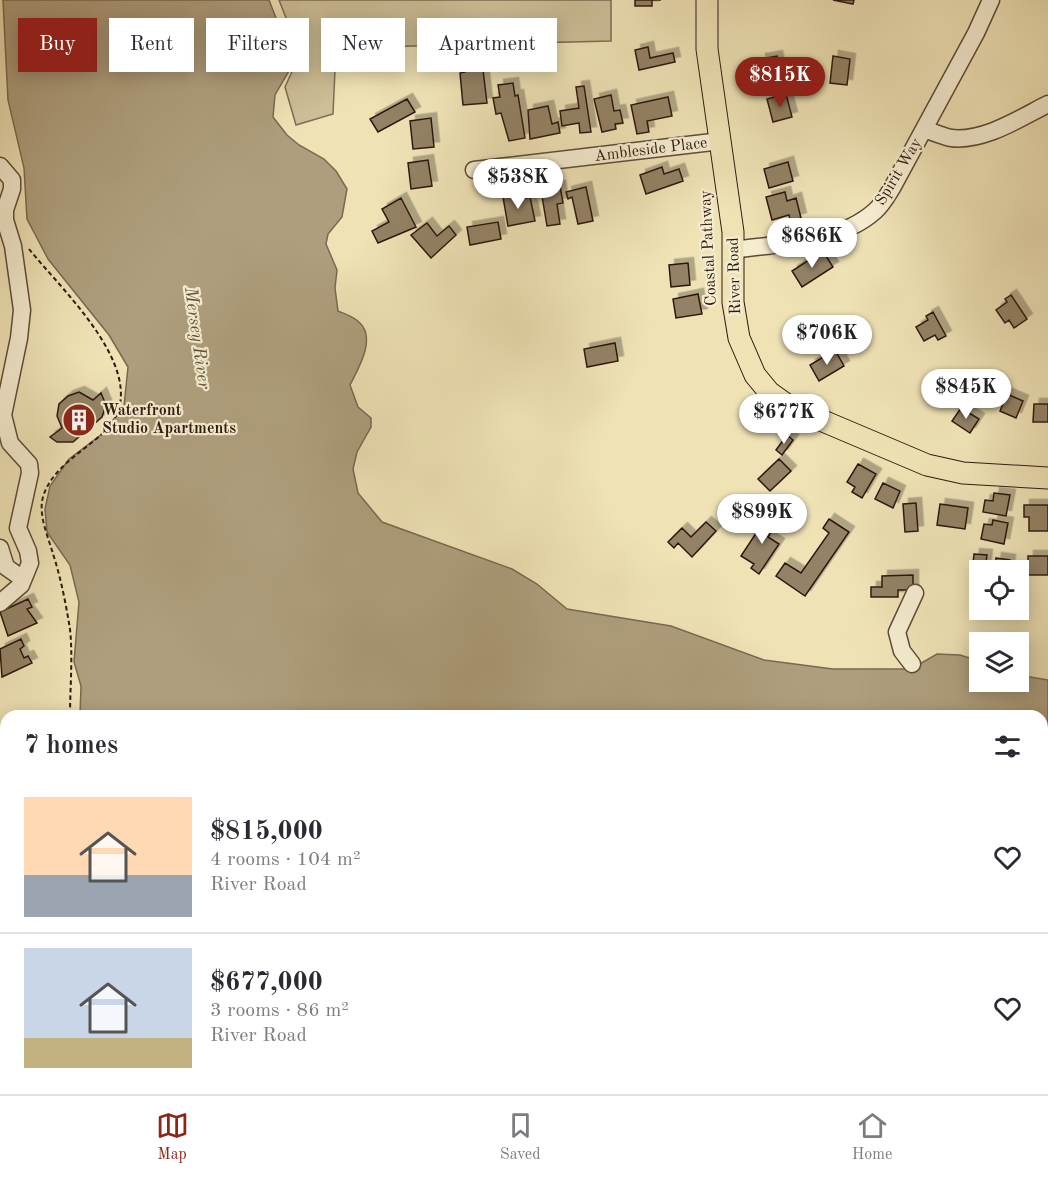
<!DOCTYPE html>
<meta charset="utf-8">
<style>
body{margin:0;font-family:"Old Standard TT",serif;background:#f2f2f3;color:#2b2b33;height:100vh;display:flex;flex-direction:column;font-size:22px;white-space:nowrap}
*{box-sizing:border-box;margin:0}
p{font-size:20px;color:#7c7c81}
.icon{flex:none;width:33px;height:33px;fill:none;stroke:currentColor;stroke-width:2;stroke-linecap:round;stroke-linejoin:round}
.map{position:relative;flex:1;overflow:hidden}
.panel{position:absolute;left:0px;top:710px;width:1048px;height:386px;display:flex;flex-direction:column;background:#fff;border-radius:18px 18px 0 0;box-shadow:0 3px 15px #0003}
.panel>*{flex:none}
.guide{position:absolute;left:18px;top:18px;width:600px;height:54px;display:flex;gap:12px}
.tools{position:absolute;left:969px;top:560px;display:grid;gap:12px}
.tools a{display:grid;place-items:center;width:60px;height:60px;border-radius:0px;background:#fff;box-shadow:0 3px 15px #0003;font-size:30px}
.price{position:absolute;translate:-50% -51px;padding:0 14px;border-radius:21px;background:#fff;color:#222;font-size:20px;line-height:39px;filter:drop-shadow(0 2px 3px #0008)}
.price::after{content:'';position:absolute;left:50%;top:36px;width:18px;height:14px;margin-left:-9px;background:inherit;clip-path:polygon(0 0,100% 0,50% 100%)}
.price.active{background:#8f2418;color:#fff}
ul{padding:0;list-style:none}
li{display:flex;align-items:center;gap:18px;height:150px;padding:0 24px}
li+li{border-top:2px solid #e1e1e2}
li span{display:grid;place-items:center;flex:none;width:168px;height:120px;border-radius:0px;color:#555}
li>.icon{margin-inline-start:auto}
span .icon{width:72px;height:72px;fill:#fffc;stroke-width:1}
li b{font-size:26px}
h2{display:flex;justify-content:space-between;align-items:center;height:72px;padding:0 24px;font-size:26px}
.chip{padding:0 21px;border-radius:0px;background:#fff;box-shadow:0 3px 15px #0003;font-size:21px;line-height:54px}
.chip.active{background:#8f2418;color:#fff}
.tabs{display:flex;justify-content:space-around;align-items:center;height:84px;border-top:2px solid #e1e1e2;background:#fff;font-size:16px;color:#7c7c81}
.tabs a{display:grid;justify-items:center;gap:3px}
.tabs .active{color:#8f2418}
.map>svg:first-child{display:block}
.green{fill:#cec099;stroke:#7e6c54;stroke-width:1.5}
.water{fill:#ae9e7d;stroke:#7b6851;stroke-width:1.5}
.building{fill:#938265;stroke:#2f180e;stroke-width:1.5;filter:url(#shadow)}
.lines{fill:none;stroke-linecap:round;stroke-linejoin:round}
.minor-casing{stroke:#5f4b38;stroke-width:19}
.major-casing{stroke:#2f180e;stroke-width:23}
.path{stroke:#2f180e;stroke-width:2;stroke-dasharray:4.5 3;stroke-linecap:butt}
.minor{stroke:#f5edd0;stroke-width:16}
.major{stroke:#efe3b6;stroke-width:21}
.labels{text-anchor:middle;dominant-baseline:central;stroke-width:4.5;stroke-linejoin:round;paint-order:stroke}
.street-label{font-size:16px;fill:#2f180e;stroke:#f5edd0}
.poi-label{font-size:16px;font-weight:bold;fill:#2f180e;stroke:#f5edd0;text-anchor:start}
.water-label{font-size:18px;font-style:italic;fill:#624e3a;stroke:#f5edd0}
</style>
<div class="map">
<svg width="1048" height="1094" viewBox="0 0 1048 1094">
<defs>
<filter id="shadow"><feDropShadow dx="5.5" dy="-5.5" stdDeviation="0" flood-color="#0004"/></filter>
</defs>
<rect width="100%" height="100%" fill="#efe3b6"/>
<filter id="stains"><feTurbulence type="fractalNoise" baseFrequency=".00333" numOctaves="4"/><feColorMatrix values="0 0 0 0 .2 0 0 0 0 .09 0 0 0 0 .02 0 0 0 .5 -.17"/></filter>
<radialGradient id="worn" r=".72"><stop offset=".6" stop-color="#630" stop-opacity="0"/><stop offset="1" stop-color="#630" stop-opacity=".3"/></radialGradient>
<!-- green -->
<path class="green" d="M279,0h332v41l-275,7 -3,66 -37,11 -11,-38 15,-33z
M0,755l6,11v120l-6,5z"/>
<!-- water -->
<path class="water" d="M3,0h266l14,36 7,33 -15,26 -2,22 14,18 12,10 25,14 12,12 11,18 -5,28 -14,17 -2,10 11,26 -2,18 3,23c7,3 16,6 21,11 18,16 -1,47 -9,63l8,22 13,11v9l-14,25 -4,17 5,24 24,29 130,47 25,15 30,25 104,17 93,34 69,9h78l26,-15 23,1 19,6 1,20h38l1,-6 29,5v414h-1048v-83l6,-5v83h1036v-373l-962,-1 1,-29 -7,-24 5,-60 -9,-37 -23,-33 -2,-23 5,-23 19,-27 33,-25 22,-28 4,-39 -19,-32 -61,-76 -21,-40 -3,-51 -16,-68z"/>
<!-- building -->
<path class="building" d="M635,0h26h-9v6h-17z
M833,0h21l-1,4z
M648,47l2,11 23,-5 2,9 -36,8 -4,-20z
M777,56l4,22 -17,3 -4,-22z
M833,56l17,3 -3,26 -17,-2z
M478,63l1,7h4l4,33 -24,2 -3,-32 5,-1 -1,-8z
M513,83l2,13 3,-1 7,43 -16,3 -8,-28 -5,1 -3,-16 7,-1 -2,-12z
M584,86l7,46 -11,1 -1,-10 -17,3 -2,-15 19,-3 -3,-21z
M786,94l6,23 -19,5 -6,-23z
M611,95l3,16 6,-1 3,13 -8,1 1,5 -14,3 -8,-33z
M668,97l4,19 -25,5 2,11 -12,2 -6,-29z
M407,99l8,13 -37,20 -8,-13z
M548,106l4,18 6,-2 2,11 -30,6 -2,-29z
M431,118l3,29 -21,2 -3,-28z
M428,160l4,26 -21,3 -3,-26z
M788,162l5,19 -24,7 -5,-19z
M662,167l2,7 15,-5 4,12 -37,13 -6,-19z
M560,186l3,17 -6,1 3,20 -13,2 -6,-36z
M586,187l7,34 -15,3 -6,-27 -4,2 -2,-7z
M785,192l2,9 9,-3 5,20 -11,3 -1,-6 -17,5 -6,-23z
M520,194l1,5 9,-2 5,24 -27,5 -5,-29z
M401,198l15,29 -38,16 -6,-12 17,-9 -7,-13z
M498,222l3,17 -31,6 -3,-18z
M427,223l10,13 12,-10 7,9 -25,23 -20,-23z
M823,251l10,16 -31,20 -10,-16z
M688,263l2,22 -19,2 -2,-22z
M698,294l4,20 -26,4 -3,-19z
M1011,295l16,24 -13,9 -5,-8 -4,3 -9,-13 11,-8 -2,-3z
M933,312l13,24 -8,4 -3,-5 -11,6 -8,-14 12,-7 -2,-4z
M615,343l3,18 -31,6 -3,-18z
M835,350l9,16 -25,15 -9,-16z
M79,392l14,8 8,-7 5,12 -4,12 -29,25h-16l-7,-5 12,-9 -5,-12 2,-12 9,-8z
M1007,394l16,7 -7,17 -16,-7z
M1034,404h14v18h-15z
M961,408l18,11 -9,14 -18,-12z
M787,435l6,5 -11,15 -6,-5z
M779,459l12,12 -21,20 -12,-12z
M858,464l18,10 -14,24 -10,-6 3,-5 -8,-5z
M883,483l17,8 -7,17 -18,-9z
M994,493l16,2 -4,21 -23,-4 2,-12 8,1z
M916,503l2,28 -13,1 -2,-28z
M940,504l28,4 -3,21 -28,-4z
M1024,505h24v26h-19v-14h-5z
M770,512l10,6 -12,19 11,7 -20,30 -8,-6 3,-4 -13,-8z
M829,519l20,13 -44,64 -29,-20 9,-13 16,10 28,-40 -6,-5z
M993,520l15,3 -4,21 -23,-5 3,-15 8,1z
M706,522l10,9 -24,26 -14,-14 -4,5 -6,-6 14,-14 9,9z
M974,554l13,1 -2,15h-5v13l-9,-1z
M1028,556h20v19h-20z
M996,558l14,2 -1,10h-14z
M913,575v15h-15v7h-27v-10h11v-11z
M28,599l4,8 -5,2 10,14 -29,13 -8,-24z
M21,639l3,7 -4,3 4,9 4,-2 4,7 -30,14 -2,-28z"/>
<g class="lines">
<defs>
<path id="minor" d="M924,129c9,3 18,7 27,9 33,4 69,-20 97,-34
M0,166l12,14v9l-7,21v10l8,26 9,64 -3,28 -16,77 7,28 19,21 1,9 -12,55 10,23 2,12 -9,22 -21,18
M474,170l247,-29
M733,250c47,-7 105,-6 142,-39 7,-6 12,-15 17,-23l84,-155 15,-33
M0,548l6,19 17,12
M912,664l-10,-13 -5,-19 18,-39"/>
<path id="major" d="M707,0v49l26,183v70l6,36 16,37 14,17 21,15 137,58 36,8 85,5"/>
</defs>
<!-- minor casing -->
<use href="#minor" class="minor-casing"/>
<!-- major casing -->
<use href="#major" class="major-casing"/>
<!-- path -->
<path class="path" d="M29,249c34,43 133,132 73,185 -20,18 -51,35 -59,63 -5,18 5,39 10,57 8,24 13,51 17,75 3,28 0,58 0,87
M0,740l6,-1
M0,874l6,-5
M0,910l6,-7"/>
<!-- minor -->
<use href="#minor" class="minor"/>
<!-- major -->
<use href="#major" class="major"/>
</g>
<!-- icons -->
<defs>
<symbol id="building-disc" viewBox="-11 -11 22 22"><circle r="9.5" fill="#8f2418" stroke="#f5edd0"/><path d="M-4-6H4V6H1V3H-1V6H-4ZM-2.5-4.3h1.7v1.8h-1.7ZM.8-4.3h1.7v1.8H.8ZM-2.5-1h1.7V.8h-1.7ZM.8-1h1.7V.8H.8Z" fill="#fff"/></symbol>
</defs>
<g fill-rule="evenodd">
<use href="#building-disc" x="60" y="401" width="38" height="38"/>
</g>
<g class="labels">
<!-- street labels -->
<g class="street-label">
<text transform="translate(651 150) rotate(-7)">Ambleside Place</text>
<text transform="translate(899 172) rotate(-59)">Spirit Way</text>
<text transform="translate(709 248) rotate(-93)">Coastal Pathway</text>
<text transform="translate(735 276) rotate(-92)">River Road</text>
</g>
<!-- poi labels -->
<g class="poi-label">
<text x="102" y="411">Waterfront<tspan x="102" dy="18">Studio Apartments</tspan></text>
</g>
<!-- water labels -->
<g class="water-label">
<text transform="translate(197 338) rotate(82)">Mersey River</text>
</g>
</g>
<rect width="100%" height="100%" filter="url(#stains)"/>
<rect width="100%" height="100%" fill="url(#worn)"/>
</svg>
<div class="tools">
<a><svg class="icon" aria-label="locate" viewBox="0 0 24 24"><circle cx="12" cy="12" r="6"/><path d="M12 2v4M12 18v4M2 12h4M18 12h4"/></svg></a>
<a><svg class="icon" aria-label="layers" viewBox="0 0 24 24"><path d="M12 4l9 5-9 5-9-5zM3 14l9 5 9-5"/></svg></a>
</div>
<b class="price active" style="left:780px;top:108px">$815K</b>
<b class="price" style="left:518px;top:210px">$538K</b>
<b class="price" style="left:812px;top:269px">$686K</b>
<b class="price" style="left:827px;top:366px">$706K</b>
<b class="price" style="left:966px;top:420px">$845K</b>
<b class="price" style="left:784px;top:445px">$677K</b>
<b class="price" style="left:762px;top:545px">$899K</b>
<div class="guide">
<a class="chip active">Buy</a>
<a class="chip">Rent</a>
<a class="chip">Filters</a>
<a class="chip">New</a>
<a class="chip">Apartment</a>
</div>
<section class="panel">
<h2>7 homes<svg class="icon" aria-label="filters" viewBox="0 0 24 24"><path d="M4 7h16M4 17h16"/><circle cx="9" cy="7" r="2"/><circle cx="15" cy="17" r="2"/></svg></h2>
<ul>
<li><span style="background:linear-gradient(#ffd9b3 65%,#9aa5b1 0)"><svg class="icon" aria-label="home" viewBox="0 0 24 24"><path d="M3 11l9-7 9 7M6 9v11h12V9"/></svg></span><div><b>$815,000</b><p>4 rooms · 104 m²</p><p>River Road</p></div><svg class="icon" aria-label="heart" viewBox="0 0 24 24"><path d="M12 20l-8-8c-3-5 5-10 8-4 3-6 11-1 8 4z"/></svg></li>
<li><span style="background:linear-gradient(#c9d6e8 75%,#c2b280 0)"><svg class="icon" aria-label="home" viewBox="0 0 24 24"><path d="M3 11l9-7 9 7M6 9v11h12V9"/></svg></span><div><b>$677,000</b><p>3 rooms · 86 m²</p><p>River Road</p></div><svg class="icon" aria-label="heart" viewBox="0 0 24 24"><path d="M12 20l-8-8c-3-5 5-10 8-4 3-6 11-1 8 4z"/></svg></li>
</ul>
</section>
</div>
<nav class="tabs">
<a class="active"><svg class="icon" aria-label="map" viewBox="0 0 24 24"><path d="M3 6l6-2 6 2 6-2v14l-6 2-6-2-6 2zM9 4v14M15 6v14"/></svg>Map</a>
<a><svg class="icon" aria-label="saved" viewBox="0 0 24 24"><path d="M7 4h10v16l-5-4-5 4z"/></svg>Saved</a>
<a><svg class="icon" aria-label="home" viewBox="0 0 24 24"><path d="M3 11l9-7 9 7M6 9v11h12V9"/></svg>Home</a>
</nav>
